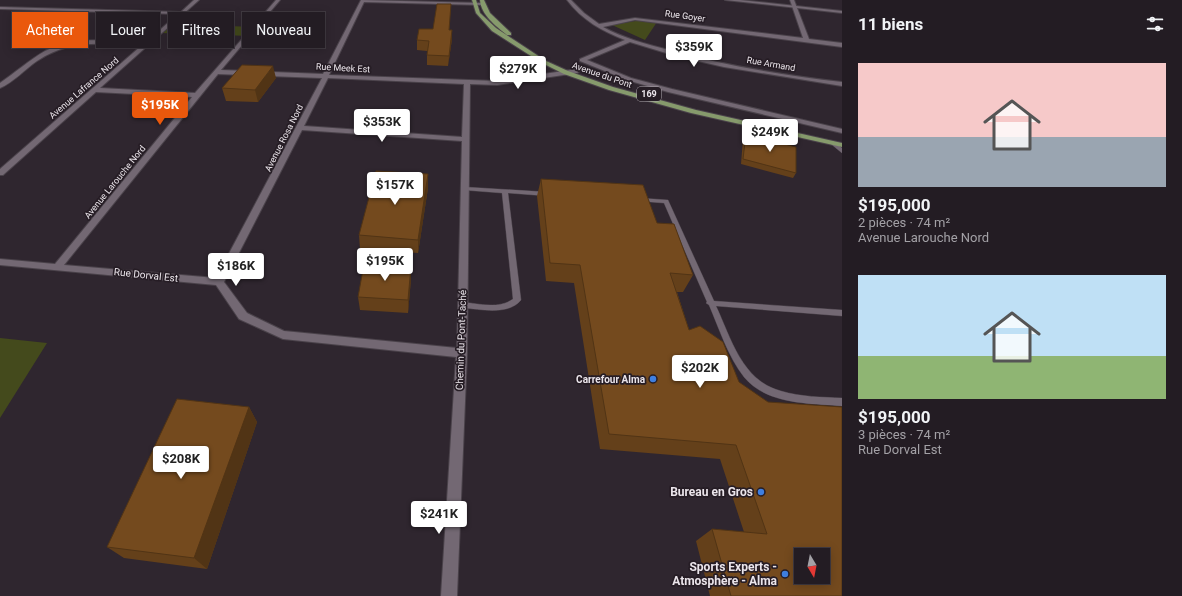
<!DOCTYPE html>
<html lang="fr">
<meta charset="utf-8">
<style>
body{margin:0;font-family:Roboto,sans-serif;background:#2f2930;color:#f1f3f6;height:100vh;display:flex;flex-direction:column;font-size:15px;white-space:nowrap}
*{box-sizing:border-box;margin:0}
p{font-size:13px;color:#a3a1a6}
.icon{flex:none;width:22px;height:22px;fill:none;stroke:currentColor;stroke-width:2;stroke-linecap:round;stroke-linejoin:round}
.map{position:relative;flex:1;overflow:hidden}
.drawer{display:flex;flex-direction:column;background:#231c23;width:340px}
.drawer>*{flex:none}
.hud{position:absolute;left:12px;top:12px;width:380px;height:36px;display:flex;gap:8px}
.needle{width:26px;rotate:170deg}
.fabs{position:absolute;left:794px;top:548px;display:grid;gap:8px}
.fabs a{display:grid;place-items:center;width:36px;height:36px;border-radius:0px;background:#231c23;box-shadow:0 2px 10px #0003,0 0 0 1px #403a41;font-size:20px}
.price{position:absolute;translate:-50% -34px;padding:0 9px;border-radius:4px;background:#fff;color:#222;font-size:13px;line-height:26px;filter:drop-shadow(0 1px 2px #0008)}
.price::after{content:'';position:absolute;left:50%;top:24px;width:12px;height:9px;margin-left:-6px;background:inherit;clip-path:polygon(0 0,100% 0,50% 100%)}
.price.selected{background:#ea580c;color:#fff}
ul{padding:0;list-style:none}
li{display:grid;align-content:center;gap:8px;height:212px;padding:0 16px}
li span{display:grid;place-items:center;height:124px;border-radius:0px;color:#555}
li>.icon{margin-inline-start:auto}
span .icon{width:72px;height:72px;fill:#fffc;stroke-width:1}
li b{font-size:17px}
h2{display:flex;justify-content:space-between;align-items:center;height:48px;padding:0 16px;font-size:17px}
.tag{padding:0 14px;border-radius:0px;background:#231c23;box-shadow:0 2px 10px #0003,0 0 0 1px #403a41;font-size:14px;line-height:36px}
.tag.selected{background:#ea580c;color:#fff}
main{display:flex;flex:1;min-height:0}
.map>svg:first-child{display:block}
.green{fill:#444a1c}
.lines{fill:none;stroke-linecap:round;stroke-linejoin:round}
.service-casing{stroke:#4a424a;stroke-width:1}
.minor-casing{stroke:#4a424a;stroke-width:2}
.tertiary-casing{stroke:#4a424a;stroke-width:2}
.primary-casing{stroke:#4a424a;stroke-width:2}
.service{fill:#736873;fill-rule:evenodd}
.minor{fill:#736873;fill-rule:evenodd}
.tertiary{fill:#736873;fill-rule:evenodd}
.primary{fill:#869a6c;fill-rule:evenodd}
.wall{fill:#64401a}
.shaded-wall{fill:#513415}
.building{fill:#744a1e;stroke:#513415;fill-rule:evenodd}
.shop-dot{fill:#3f7fe0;stroke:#261d25;stroke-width:1.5}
.labels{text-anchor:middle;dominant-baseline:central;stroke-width:3.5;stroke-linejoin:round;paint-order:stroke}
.far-street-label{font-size:9px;fill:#ebe5eb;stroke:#261d25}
.shield{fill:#261d25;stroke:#b0a9b0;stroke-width:1}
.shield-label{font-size:9px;font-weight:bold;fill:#ebe5eb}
.street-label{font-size:10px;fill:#ebe5eb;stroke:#261d25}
.poi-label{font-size:10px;font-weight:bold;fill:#ebe5eb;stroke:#261d25;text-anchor:end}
.near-poi-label{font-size:12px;font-weight:bold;fill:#ebe5eb;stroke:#261d25;text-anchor:end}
</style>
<main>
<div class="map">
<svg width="842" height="596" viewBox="0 0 842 596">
<rect width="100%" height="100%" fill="#2f262f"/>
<!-- green -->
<path class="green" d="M641,20l16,2 -12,18 -33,-15z
M171,24l86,3 -7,9 -89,-3z
M0,338l47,5 -47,75z"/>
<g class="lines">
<defs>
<path id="service" d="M833,141l9,7v5l-11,-9 -1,-1z
M465,187l82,5 3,2 -3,2 -39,-3 13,107c-13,16 -41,9 -58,8l-3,-1 -1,-2 1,-2 3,-1c17,2 36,7 50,-3l-11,-106 -39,-3 -1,-1z
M639,198l29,2 46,101 128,9v6l-126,-10c15,32 26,75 65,85 20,6 41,6 61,7v8c-32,-3 -75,-1 -98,-29 -16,-20 -25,-49 -35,-72l-3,-2 1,-1 -43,-99 -27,-2v-2z"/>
<path id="minor" d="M194,0h5l-99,88 95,5 81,-93h4l-59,70 102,4 38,-74 121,3 2,1 -2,1 -118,-3 -35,73 168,6 80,-12 3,2 -3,2 -80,12 -27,-1 -3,269 -10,243h-16l15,-239 -173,-18 -44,-20 -23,-34 -216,-20v-6l55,5 137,-167 -96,-5 -93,83h-3v-6l141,-123c-38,-2 -70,-8 -104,15 -12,8 -24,22 -37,27v-5c15,-10 29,-23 45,-32 31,-16 66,-10 100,-8l33,-29 -178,-5v-2l181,5zM218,74l104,4 -106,200 -152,-13zM328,78l136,6 -2,53 -158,-11zM302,130l160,11 -5,207 -173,-17 -37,-18 -23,-31z
M567,0h4l13,13 15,11 36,-6 168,20 -13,-38h4l15,39 33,4v4l-207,-27 -32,7c20,11 43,17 66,23 56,16 115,25 173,32v4l-118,-19 -48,-11 -46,-14 -43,18 44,18 41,11 170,40v4l-174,-41 -41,-12 -47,-19v-2l45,-19c-23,-9 -43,-20 -58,-40z"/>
<path id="tertiary" d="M725,0h15l102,11v2z"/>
<path id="primary" d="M472,0h4l4,13 16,15 50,33 22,10 45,16 83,23 146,33v4l-151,-34 -82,-23 -45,-16 -22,-11 -50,-32 -16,-18z
M480,0h4l6,13 21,20v2h-4c-11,-9 -26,-20 -27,-35z"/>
</defs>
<!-- service casing -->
<use href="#service" class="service-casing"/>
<!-- minor casing -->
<use href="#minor" class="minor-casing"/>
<!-- tertiary casing -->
<use href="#tertiary" class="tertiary-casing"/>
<!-- primary casing -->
<use href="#primary" class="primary-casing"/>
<!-- service -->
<use href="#service" class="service"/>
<!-- minor -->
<use href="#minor" class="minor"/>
<!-- tertiary -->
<use href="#tertiary" class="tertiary"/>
<!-- primary -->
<use href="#primary" class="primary"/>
</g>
<!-- wall -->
<path class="wall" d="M450,13l-1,17 3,9 -4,27 -21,-1v-14l-10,-1v-10l16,-11z
M276,78l-18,24 -32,-1 -4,-13z
M746,134l50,39 -3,5 -52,-14 2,-25z
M428,174v14l-10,65 -58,-4 -1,-14z
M541,179l116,44 36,52 -10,17h-6l12,38 50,52 103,214h-132l-14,-55 16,-12 32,3 -24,-73 -120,-10 -26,-166 -28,-2 -9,-85z
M411,279l-3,34 -48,-3 -2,-13z
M249,407l8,15 -50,147 -83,-11 -17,-11z"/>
<!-- shaded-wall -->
<path class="shaded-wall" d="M452,30v9l-4,27 1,-10z
M273,66l3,12 -18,24 -3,-12z
M428,174v14l-10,65v-13z
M411,266v13l-3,34v-13z
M249,407l8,15 -50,147 -13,-11z"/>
<!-- building -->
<path class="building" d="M437,4h14l-2,26h3l-3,26 -22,-1 2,-14 -12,-1 2,-11h14z
M242,65l31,1 -18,24 -33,-2z
M746,134l50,13v26l-53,-14z
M376,171l52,3 -10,66 -59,-5z
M541,179l102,6 14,38 17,1 19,51 -23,-2 19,57 11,-4 23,16 16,40 29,20 74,5v189h-111l-19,-67 55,5 -31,-89 -127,-11 -29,-169 -30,-2zM801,555h22v22h-22z
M364,264l47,2 -3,34 -50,-3z
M177,399l72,8 -55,151 -87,-11z"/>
<!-- markers -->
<g class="shop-dot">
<circle cx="653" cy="379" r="4"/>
<circle cx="761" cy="492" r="4"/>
<circle cx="785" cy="574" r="4"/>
</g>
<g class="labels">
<!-- far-street labels -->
<g class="far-street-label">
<text transform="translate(685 16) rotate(8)">Rue Goyer</text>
<text transform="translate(771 64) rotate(10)">Rue Armand</text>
<text transform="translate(343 68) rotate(3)">Rue Meek Est</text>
<text transform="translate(602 75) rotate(19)">Avenue du Pont</text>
<text transform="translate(84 88) rotate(-41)">Avenue Lafrance Nord</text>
<text transform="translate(284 138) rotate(-63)">Avenue Rosa Nord</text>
<text transform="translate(115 182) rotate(-51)">Avenue Larouche Nord</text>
</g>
<!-- shield labels -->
<rect class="shield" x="637" y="87" width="24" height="14" rx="3"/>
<g class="shield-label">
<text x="649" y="94">169</text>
</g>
<!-- street labels -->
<g class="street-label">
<text transform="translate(146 275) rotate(6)">Rue Dorval Est</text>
<text transform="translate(461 340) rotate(-88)">Chemin du Pont-Taché</text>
</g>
<!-- poi labels -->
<g class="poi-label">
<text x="645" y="379">Carrefour Alma</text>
</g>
<!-- near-poi labels -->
<g class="near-poi-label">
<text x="753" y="492">Bureau en Gros</text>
<text x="777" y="567">Sports Experts -<tspan x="777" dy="14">Atmosphère - Alma</tspan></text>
</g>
</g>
</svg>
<div class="fabs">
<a><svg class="needle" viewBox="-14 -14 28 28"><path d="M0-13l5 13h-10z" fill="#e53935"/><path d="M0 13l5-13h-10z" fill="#a3a1a6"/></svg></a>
</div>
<b class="price" style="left:694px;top:68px">$359K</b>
<b class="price" style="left:518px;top:90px">$279K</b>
<b class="price selected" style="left:160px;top:126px">$195K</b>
<b class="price" style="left:382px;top:143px">$353K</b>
<b class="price" style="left:770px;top:153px">$249K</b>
<b class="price" style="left:395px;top:206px">$157K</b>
<b class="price" style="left:385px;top:282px">$195K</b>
<b class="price" style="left:236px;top:287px">$186K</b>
<b class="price" style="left:700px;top:389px">$202K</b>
<b class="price" style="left:181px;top:480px">$208K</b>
<b class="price" style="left:439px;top:535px">$241K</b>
<div class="hud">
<a class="tag selected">Acheter</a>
<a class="tag">Louer</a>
<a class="tag">Filtres</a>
<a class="tag">Nouveau</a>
</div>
</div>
<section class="drawer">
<h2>11 biens<svg class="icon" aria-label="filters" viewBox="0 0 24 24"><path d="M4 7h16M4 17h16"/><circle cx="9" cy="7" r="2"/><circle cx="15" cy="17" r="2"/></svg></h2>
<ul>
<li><span style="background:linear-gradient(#f6c9c9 60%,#9aa5b1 0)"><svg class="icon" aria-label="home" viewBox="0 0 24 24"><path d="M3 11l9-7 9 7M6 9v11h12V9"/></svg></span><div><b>$195,000</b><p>2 pièces · 74 m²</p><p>Avenue Larouche Nord</p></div></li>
<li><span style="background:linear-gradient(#bfe0f5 65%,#8fb573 0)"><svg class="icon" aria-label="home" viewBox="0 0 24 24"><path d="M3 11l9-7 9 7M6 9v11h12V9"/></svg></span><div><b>$195,000</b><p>3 pièces · 74 m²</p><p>Rue Dorval Est</p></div></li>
</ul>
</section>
</main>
